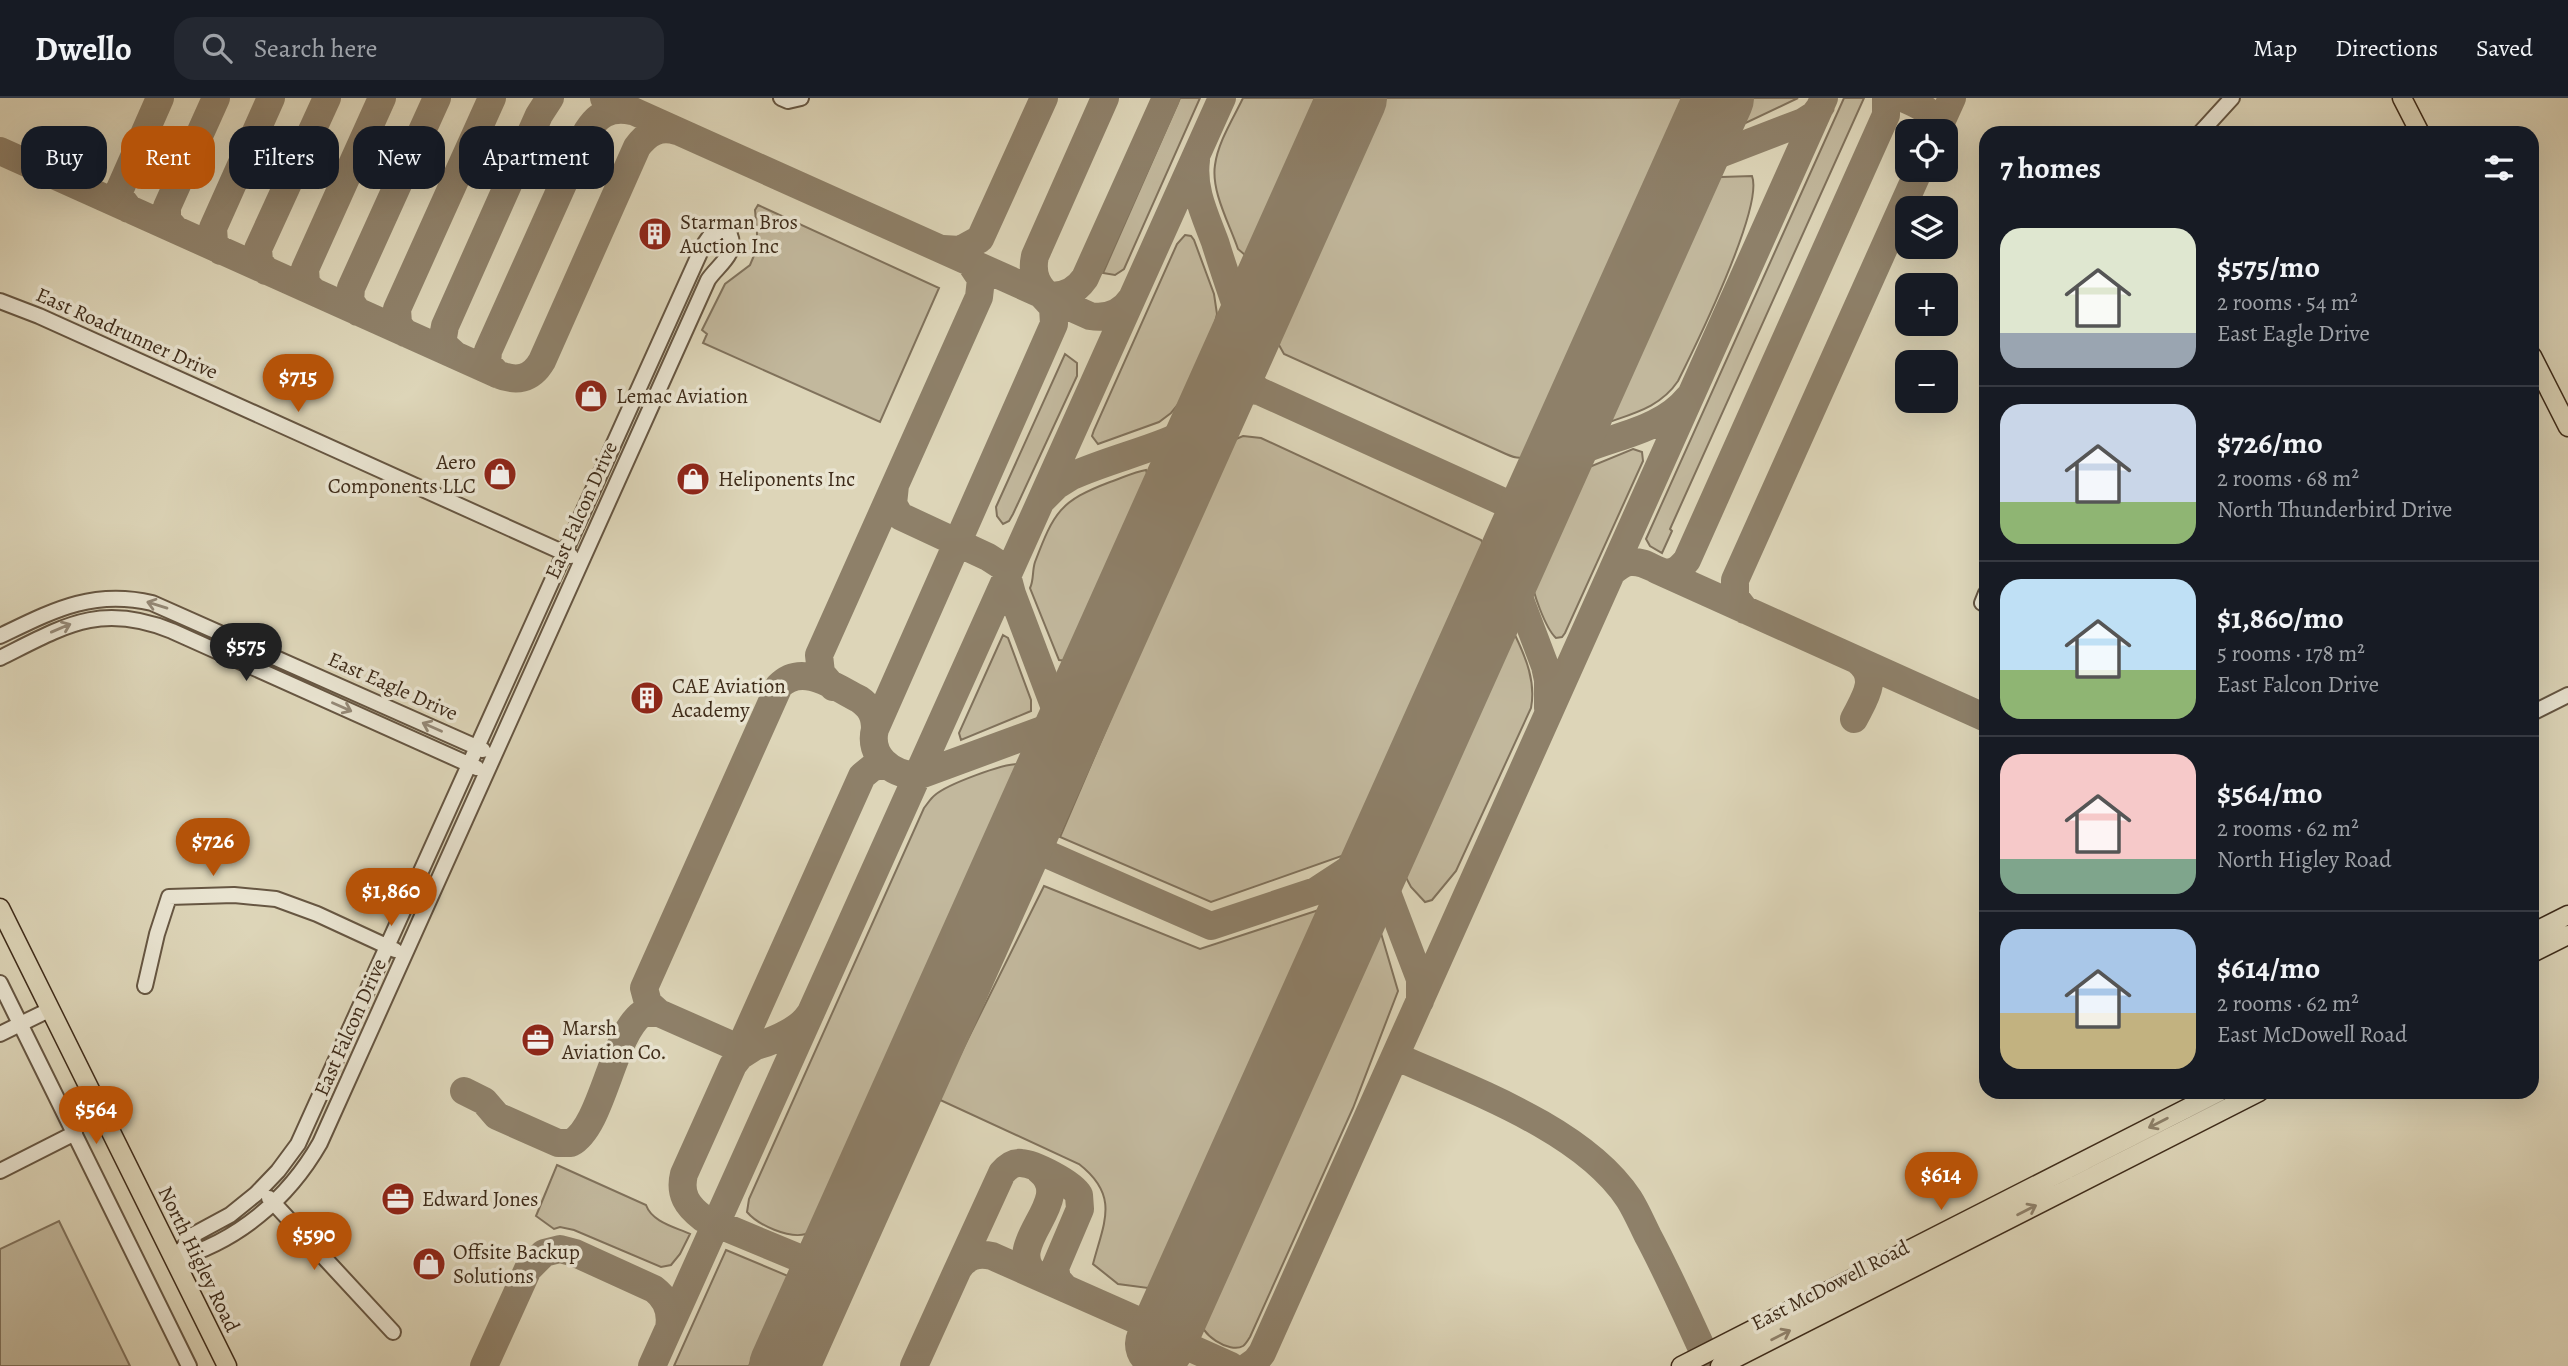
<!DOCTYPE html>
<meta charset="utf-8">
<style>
body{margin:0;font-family:Alegreya,serif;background:#242831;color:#f1f3f6;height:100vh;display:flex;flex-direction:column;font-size:26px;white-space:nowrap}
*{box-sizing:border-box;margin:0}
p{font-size:23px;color:#9ea1a6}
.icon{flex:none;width:38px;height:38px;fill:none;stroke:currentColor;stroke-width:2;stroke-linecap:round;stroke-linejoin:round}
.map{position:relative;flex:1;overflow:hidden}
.details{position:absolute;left:1979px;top:28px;width:560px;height:973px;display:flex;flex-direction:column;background:#171b24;border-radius:21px;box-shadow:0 7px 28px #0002}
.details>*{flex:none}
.guide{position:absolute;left:21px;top:28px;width:665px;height:63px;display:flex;gap:14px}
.controls{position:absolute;left:1895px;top:21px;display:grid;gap:14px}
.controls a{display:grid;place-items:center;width:63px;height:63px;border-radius:14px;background:#171b24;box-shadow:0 7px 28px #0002;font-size:35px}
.price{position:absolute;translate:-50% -60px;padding:0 16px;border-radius:24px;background:#b45309;color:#fff;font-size:23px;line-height:46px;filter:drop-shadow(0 2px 4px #0008)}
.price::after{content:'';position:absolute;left:50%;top:42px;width:21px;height:16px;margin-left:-10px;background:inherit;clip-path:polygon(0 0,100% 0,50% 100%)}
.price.active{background:#222;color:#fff}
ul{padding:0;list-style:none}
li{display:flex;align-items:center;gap:21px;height:175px;padding:0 21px}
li+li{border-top:2px solid #363941}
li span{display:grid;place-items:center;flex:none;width:196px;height:140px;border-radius:21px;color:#555}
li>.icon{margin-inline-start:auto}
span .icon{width:84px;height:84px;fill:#fffc;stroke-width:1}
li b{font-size:30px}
h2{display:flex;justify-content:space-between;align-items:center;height:84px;padding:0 21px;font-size:30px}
.pill{padding:0 24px;border-radius:21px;background:#171b24;box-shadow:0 7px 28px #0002;font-size:24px;line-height:63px}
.pill.active{background:#b45309;color:#fff}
header{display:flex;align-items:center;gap:42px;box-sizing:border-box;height:98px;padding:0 35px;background:#171b24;border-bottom:2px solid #363941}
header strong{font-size:33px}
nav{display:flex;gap:38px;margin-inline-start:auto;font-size:24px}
.search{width:490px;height:63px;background:#242831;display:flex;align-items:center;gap:18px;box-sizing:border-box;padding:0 24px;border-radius:21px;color:#9ea1a6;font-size:26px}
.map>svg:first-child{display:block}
.green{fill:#c2b89d;stroke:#80725c;stroke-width:2}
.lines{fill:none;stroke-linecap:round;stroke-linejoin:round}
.taxiway{stroke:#8e8069;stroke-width:28}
.runway{stroke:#8e8069;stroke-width:70}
.minor-casing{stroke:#665642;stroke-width:18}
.major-casing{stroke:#3f2c1a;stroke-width:21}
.minor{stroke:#e9e4d1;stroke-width:14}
.major{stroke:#ddd5b8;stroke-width:18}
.oneway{stroke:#948876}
.oneway2{stroke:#8e8069}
.labels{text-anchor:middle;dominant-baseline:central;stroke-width:7;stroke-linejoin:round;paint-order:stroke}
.poi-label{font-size:21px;fill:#3f2c1a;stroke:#e9e4d1;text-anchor:start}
.street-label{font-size:21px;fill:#3f2c1a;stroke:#e9e4d1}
</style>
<header>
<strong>Dwello</strong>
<div class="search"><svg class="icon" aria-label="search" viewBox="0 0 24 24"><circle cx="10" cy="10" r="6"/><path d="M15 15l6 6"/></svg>Search here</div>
<nav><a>Map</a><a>Directions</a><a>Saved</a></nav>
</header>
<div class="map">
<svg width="2568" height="1268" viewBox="0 0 2568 1268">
<rect width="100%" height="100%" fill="#ddd5b8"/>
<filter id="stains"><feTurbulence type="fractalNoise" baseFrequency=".00286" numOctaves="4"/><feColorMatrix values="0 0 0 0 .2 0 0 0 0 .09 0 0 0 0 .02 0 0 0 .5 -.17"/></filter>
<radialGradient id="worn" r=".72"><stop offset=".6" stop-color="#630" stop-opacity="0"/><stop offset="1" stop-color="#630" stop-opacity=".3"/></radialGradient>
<!-- green -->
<path class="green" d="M1180,0h20l-76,171 -9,6 -12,-2z
M1243,0h75l-68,153 -5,4 -7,-6c-9,-26 -27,-58 -23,-84 3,-23 18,-46 28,-67z
M1386,0h306l-159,353c-9,9 -16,8 -27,3l-222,-100 -5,-9 1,-11z
M1747,0h51l-63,30z
M1844,0h20l-194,431 2,2 -10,22 -12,-7 -4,-7z
M1752,78c12,31 -57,171 -74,205 -16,24 -40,31 -66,40l-6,-1v-6l101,-227 14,-10z
M758,107l181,83 -59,134 -177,-79 4,-9 -5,-4 23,-46 25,-19 8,-19 -3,-36z
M1185,137l6,1 3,4 20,54 3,20 -5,21 -27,61 -14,17 -12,9 -61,22 -6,-8 2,-6 83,-186z
M1065,256l12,9v13l-64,138 -4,7 -6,3 -6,-8 -1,-9z
M1243,338l18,2 220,102 5,9 -3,15 -61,131 -69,157 -142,50 -151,-65 169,-395z
M1633,351l9,3 1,9 -78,172 -3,4 -6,1c-10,-9 -25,-48 -24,-61l50,-107z
M1146,372l2,7 -80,181 -2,3 -7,-1 -29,-72c4,-8 2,-17 5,-26 19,-50 25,-61 75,-80 12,-4 24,-10 36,-12z
M1508,535l7,2c11,23 21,47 16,73l-75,163 -24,29 -7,2 -14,-15 -10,-19z
M1003,537l5,3 23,62v11l-70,29 -2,-7z
M1018,666l-1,6 -206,458 -5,6c-17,5 -48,-9 -59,-22l2,-13 175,-391c4,-5 7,-10 11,-13 13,-11 67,-31 83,-31z
M1044,788l156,63 128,-42 -158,355 -22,26 -30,-4 -25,-20c11,-42 27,-68 -14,-100l-141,-65z
M1378,825l20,68 -45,117 -103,229c-2,3 -4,7 -7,9 -13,8 -45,-12 -43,-29z
M557,1067l89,40c6,17 29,22 44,29l-10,20 -9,11 -10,2 -87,-37 -14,-3 -6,2 -18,-13z
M59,1123l71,145h-130v-117z
M726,1152l62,26 -39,90h-75z"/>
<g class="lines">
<!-- taxiway -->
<path class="taxiway" d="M604,0l486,218c18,3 32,-3 42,-18
M1903,0c16,7 33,13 32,33
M1937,33l15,-33
M0,53l497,223c19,8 34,6 45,-13l95,-214c11,-15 23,-21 40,-16
M1196,62c-4,29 9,55 19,82 9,29 19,58 29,87 8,25 -21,34 15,62l249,113c12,15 12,25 9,43
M1681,84l18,-20 104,-40 11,-7 7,-9
M129,111l-9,-12v-8l40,-91
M176,132l-9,-10v-13l49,-109
M943,151l17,1 20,-11 64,-141
M221,153l-7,-8 -1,-15 58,-130
M266,173l-7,-10 -1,-12 69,-151
M313,193l-7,-7 -1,-15 77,-171
M1041,196l12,13 1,17 -179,405c-7,27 16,45 42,47l158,-58
M1041,196c18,5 33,0 44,-16l81,-180
M1053,201c-16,-11 -22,-25 -18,-43l70,-158
M358,214l-8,-11 1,-13 86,-190
M405,235l-7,-9 -1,-15 95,-211
M454,256l-12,-11 3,-17 94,-211 11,-17
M497,276l-10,-11 1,-12 97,-216c11,-20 25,-29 47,-24
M1552,371c11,-8 21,-15 33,-20 35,-14 79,-21 103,-51
M895,387l-2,19 7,12 88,41 17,11 7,26 54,143
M1043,401l13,-13 16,-10c42,-19 91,-28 131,-52 24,-15 10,-39 56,-33
M1508,406l20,-3 17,-17
M1508,470l37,98 3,14v28
M1657,472l329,148
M1612,474c6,-5 12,-10 19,-10 23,-2 34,26 56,-2l199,-445v-17
M1745,512l-10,-13v-17l184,-410
M833,589l-12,-14 -2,-18 160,-358 2,-18 -12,-18
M1854,621c10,-20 26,-41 4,-58
M1019,744l192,84 105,-35 67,-44
M1383,749l-3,27 40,105v22
M659,915l-11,-10 -4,-15 135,-302c23,-24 56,1 80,13 12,8 16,17 16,30
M754,949l-14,9 -7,9 -49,109c-5,20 3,32 19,44l125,52
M740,950l122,-272 11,-9 14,-2
M1395,958c74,33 188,73 234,143 7,11 13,25 19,37 23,43 42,87 62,130
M464,993l20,10 13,15 61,27h13c32,-17 41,-109 72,-130h16l77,34c20,4 62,-15 73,-32
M958,1171l44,-96c5,-6 11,-11 19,-10 14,1 51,20 58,32l1,14 -25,59 2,11 9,10
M1037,1178c-38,-30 40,-75 3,-105
M1164,1238l67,30
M484,1268l44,-97 16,-16 16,-4 15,4 79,36c13,10 18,23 15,39
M652,1268l570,-1268
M914,1268l44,-97c8,-12 19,-17 34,-13l174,77
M1249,1268l7,-5 6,-8 562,-1255"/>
<!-- runway -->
<path class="runway" d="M1160,1246l559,-1246
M784,1268l568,-1268"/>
<defs>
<path id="minor" d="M781,0l7,3 13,-3
M2200,35l32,-35
M719,134h6l5,3c8,19 -13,31 -22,45l-388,863c-32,56 -83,99 -145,116l18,-24 37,-20 26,-21 22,-23 20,-27 405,-898 7,-10z
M0,203l39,15 532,240
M1982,505l4,-10
M0,538c52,-25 92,-47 152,-33l331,147
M0,560c64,-32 100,-56 172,-27l305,137
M2532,615l36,-18
M0,885l189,383
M145,888l12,-52 12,-37 65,-2 42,4 41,15 78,36
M0,936l49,-24
M0,1073l75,-38
M269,1100l124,134"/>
<path id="major" d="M2402,0l18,35
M2532,258l36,71
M0,810l227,458
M2532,835l36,-18
M2532,855l36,-18
M1681,1268l538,-274
M1720,1268l539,-274"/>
</defs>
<!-- minor casing -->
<use href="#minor" class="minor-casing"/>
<!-- major casing -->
<use href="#major" class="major-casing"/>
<!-- minor -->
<use href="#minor" class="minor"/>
<!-- major -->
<use href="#major" class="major"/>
</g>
<!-- one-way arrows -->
<defs><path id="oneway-shaft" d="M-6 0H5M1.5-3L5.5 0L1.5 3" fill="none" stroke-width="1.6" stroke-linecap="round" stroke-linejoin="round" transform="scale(1.75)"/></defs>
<g class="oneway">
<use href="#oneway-shaft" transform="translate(157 507) rotate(-163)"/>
<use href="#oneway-shaft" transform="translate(61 530) rotate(-23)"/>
<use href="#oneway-shaft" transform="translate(342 609) rotate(24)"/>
<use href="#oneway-shaft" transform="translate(432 629) rotate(-156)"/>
</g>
<g class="oneway2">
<use href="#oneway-shaft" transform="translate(2158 1025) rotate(153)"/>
<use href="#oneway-shaft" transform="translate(2027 1112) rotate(-27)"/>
<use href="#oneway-shaft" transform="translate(1781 1237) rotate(-27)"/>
</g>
<!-- icons -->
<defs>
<symbol id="building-disc" viewBox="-11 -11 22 22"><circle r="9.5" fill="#8f2418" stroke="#e9e4d1"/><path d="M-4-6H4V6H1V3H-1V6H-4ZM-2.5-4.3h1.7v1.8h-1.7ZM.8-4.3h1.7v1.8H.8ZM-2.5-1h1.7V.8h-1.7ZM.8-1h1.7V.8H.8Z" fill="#fff"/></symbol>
<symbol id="shop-disc" viewBox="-11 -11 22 22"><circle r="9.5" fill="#8f2418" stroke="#e9e4d1"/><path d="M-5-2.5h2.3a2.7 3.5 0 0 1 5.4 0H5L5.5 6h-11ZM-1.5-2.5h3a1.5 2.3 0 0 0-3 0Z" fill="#fff"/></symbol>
<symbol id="office-disc" viewBox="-11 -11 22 22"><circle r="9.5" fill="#8f2418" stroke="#e9e4d1"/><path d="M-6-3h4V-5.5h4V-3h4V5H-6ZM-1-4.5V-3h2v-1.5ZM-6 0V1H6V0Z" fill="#fff"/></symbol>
</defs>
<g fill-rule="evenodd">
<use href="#building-disc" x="636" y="117" width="38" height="38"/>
<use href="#shop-disc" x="572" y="279" width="38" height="38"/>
<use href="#shop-disc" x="481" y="357" width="38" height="38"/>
<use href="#shop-disc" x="674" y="362" width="38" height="38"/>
<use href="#building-disc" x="628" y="581" width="38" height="38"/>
<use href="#office-disc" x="519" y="923" width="38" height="38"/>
<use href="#office-disc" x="379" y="1082" width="38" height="38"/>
<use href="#shop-disc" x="410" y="1147" width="38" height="38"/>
</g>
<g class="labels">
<!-- poi labels -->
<g class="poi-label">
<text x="680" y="124">Starman Bros<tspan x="680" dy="24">Auction Inc</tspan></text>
<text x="616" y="298">Lemac Aviation</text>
<text x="476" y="364" text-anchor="end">Aero<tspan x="476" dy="24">Components LLC</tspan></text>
<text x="718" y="381">Heliponents Inc</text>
<text x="672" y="588">CAE Aviation<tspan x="672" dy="24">Academy</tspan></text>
<text x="562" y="930">Marsh<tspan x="562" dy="24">Aviation Co.</tspan></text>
<text x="422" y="1101">Edward Jones</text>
<text x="453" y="1154">Offsite Backup<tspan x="453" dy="24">Solutions</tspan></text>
</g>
<!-- street labels -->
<g class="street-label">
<text transform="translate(127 235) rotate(24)">East Roadrunner Drive</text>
<text transform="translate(581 412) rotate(-66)">East Falcon Drive</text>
<text transform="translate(393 588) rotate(24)">East Eagle Drive</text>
<text transform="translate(350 929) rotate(-66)">East Falcon Drive</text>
<text transform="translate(199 1161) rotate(64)">North Higley Road</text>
<text transform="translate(1830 1187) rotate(-27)">East McDowell Road</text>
</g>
</g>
<rect width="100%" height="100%" filter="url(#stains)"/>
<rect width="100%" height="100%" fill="url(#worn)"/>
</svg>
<div class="controls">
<a><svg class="icon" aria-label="locate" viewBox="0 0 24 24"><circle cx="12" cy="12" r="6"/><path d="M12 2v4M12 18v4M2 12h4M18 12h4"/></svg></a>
<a><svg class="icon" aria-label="layers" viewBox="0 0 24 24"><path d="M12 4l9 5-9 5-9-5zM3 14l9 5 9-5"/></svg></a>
<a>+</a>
<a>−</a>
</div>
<b class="price" style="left:298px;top:316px">$715</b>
<b class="price active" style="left:246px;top:585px">$575</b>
<b class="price" style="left:213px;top:780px">$726</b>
<b class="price" style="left:391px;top:830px">$1,860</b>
<b class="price" style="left:96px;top:1048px">$564</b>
<b class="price" style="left:1941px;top:1114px">$614</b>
<b class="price" style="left:314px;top:1174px">$590</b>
<div class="guide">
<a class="pill">Buy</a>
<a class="pill active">Rent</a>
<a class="pill">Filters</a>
<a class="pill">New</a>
<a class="pill">Apartment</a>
</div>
<section class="details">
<h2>7 homes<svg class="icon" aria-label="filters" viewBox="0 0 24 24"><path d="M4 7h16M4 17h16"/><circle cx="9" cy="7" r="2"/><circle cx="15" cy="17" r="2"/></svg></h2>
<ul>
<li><span style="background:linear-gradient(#dfe7d0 75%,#9aa5b1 0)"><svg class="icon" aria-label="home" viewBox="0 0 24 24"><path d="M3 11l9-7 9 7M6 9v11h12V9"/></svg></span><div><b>$575/mo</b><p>2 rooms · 54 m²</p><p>East Eagle Drive</p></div></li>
<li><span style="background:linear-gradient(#c9d6e8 70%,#8fb573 0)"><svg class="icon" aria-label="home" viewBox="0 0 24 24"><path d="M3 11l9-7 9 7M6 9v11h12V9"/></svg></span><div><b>$726/mo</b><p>2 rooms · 68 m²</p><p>North Thunderbird Drive</p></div></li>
<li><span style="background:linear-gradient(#bfe0f5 65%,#8fb573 0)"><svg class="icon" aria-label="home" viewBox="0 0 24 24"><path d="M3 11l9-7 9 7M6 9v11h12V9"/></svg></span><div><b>$1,860/mo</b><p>5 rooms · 178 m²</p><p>East Falcon Drive</p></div></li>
<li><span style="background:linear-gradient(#f6c9c9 75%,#7fa58c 0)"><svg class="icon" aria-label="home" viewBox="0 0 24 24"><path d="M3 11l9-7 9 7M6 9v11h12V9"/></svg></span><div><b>$564/mo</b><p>2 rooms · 62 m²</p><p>North Higley Road</p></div></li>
<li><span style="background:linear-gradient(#a9c7e8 60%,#c2b280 0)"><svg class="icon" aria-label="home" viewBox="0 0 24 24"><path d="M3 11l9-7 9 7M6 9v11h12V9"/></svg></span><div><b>$614/mo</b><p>2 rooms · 62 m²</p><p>East McDowell Road</p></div></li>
</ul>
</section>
</div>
